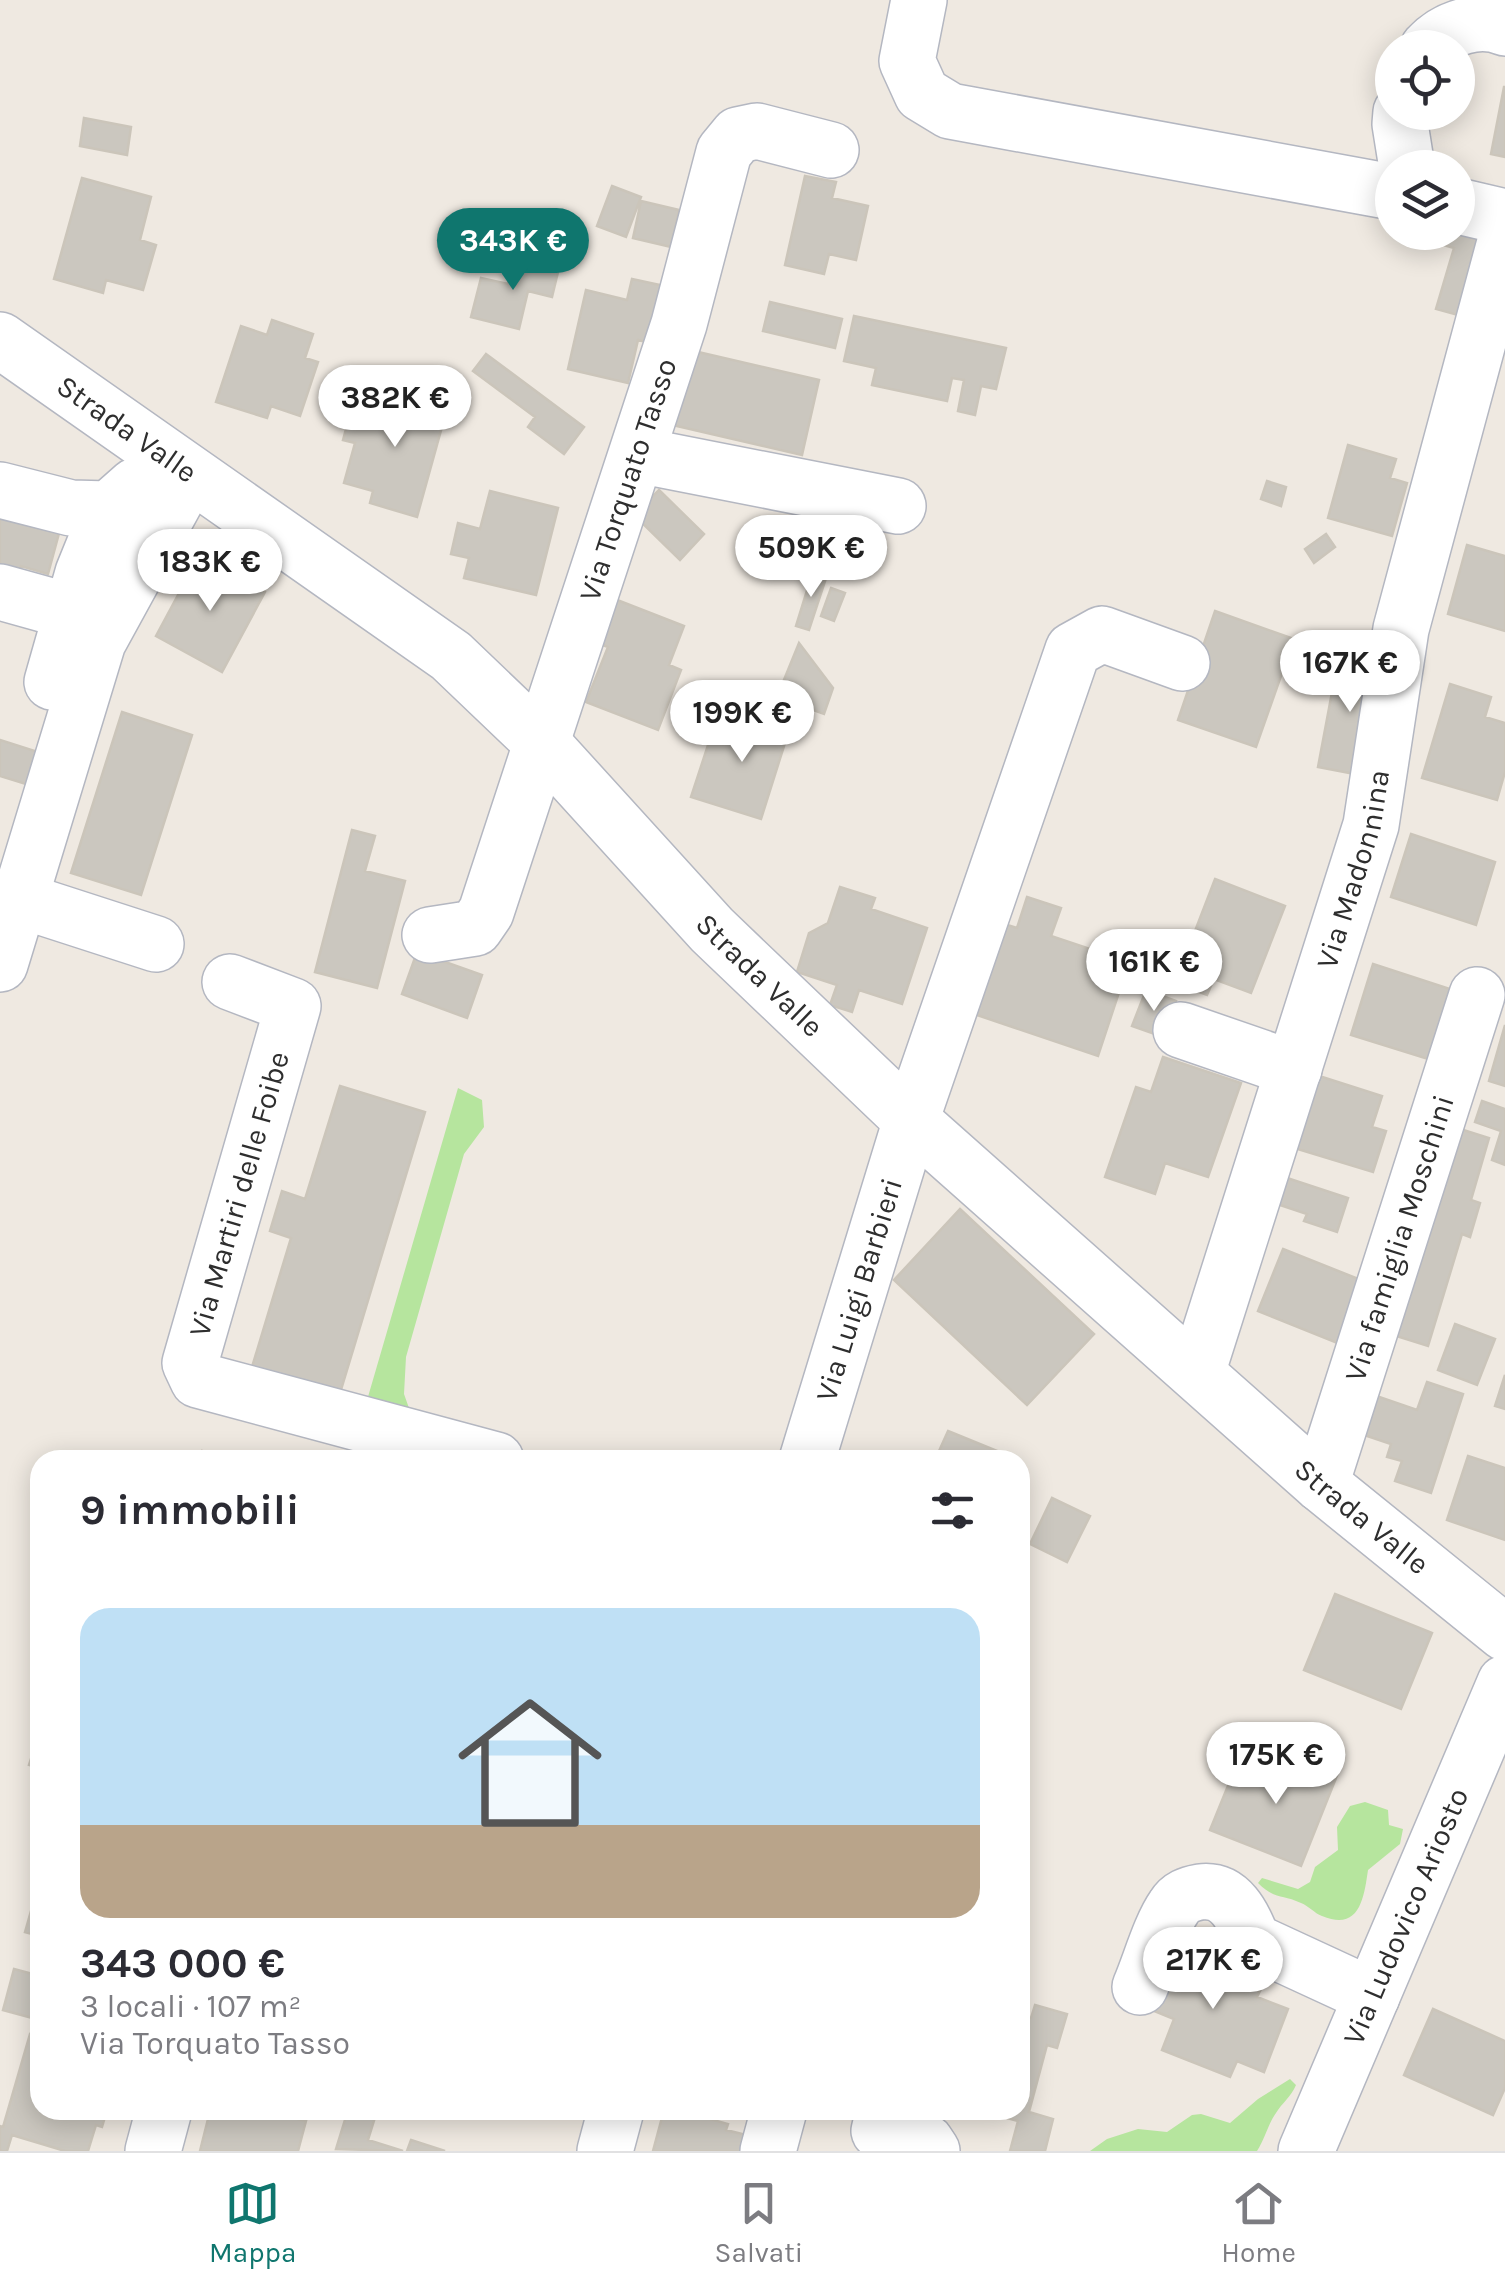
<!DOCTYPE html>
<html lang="it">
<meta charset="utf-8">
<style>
body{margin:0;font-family:Karla,sans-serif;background:#f7f7f7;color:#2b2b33;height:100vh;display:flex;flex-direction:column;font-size:38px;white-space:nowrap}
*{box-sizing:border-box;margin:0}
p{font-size:32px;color:#7c7c81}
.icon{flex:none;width:55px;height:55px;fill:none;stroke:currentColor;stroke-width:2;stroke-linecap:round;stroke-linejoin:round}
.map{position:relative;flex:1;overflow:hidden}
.drawer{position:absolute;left:30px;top:1450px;width:1000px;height:670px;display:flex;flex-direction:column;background:#fff;border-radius:30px;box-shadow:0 5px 25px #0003}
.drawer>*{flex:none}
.fabs{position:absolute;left:1375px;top:30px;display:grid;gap:20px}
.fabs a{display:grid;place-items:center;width:100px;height:100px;border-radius:50%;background:#fff;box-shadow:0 5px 25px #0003;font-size:50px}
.price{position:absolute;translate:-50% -85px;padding:0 22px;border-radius:35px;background:#fff;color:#222;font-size:32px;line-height:65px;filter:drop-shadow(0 2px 5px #0008)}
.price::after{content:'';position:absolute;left:50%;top:60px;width:30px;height:22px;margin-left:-15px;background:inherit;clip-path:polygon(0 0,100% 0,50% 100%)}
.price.selected{background:#0f766e;color:#fff}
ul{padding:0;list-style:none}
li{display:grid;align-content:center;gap:20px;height:530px;padding:0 50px}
li span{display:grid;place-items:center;height:310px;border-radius:30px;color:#555}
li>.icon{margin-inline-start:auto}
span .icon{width:180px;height:180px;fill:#fffc;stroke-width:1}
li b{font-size:42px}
h2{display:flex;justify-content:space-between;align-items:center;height:120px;padding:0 50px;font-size:42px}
.menu{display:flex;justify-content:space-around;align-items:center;height:140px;border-top:2px solid #e1e1e2;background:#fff;font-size:28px;color:#7c7c81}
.menu a{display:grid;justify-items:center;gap:5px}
.menu .selected{color:#0f766e}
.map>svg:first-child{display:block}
.green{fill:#b6e59e}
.building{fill:#cbc7bf;stroke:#cbc5ba;stroke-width:2.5}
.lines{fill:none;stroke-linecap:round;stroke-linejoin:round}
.minor-casing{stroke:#b4b7c1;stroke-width:58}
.minor{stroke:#fff;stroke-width:55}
.labels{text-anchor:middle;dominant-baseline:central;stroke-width:9;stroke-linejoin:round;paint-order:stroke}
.street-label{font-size:30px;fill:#2e2e2e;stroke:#fff}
</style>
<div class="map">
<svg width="1505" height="2151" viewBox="0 0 1505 2151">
<rect width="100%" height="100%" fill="#efe9e1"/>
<!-- green -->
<path class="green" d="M458,1088l24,12 2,27 -20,27 -58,203 -2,37 12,34 -53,-14z
M1365,1802l23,8 1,15 14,4 -3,15 -32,26c-4,27 -8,62 -46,46 -8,-3 -13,-10 -21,-13 -19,-9 -26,-3 -43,-20l4,-5 36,11 12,-7 5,-15 23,-17 -1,-23 13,-21z
M1290,2079l6,6c-5,12 -14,18 -20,28 -8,11 -11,26 -19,38h-167l17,-12 31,-10 29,3 25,-17 9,-1 29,9 28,-24z"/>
<!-- building -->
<path class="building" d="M1504,87h1v70l-14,-3z
M84,118l47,9 -4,28 -47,-9z
M805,176l31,6 -4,16 36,8 -12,54 -27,-6 -5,20 -39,-9z
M82,178l69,19 -11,43 16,5 -13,45 -37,-10 -3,13 -49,-14z
M612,186l29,11 -15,40 -29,-11z
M641,201l38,9 -8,37 -38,-9z
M1496,227l-27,91 -33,-9 18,-61 -28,-8 2,-8z
M514,257l45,11 -7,29 -24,-6 -9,38 -48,-12 10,-39 27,6z
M632,279l37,8 -14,57 -17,-4 -10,43 -60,-14 18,-79 41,10z
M770,302l72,17 -7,29 -72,-17z
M854,316l152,32 -10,41 -15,-3 -6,29 -17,-4 6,-31 -12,-2 -5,23 -75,-16 4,-17 -32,-7z
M272,320l41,14 -8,24 13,4 -18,54 -29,-10 -4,12 -51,-16 25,-76 26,9z
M681,348l138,32 -17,75 -138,-32z
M486,354l98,73 -20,27 -36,-27 7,-10 -62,-46z
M390,389l58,16 -31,112 -47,-14 3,-12 -29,-8 11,-40 -12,-3 10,-37 30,9z
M1348,445l48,14 -6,19 17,5 -15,53 -64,-18z
M1267,481l19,6 -5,19 -20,-7z
M659,490l45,44 -24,26 -46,-45z
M490,491l68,17 -22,87 -72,-17 5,-20 -18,-4 7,-31 22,6z
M0,495l61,31 -13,48 -27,-8 -4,19 -17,-4z
M1326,534l9,13 -21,16 -9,-14z
M1467,545l38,11v75l-57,-17z
M199,556l66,36 -43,80 -66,-36z
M813,571l14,4 -18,55 -13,-4z
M831,588l14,5 -11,28 -13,-5z
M612,598l72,28 -15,39 12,5 -23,60 -72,-28 22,-55 -13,-5z
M1215,611l79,28 -38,108 -78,-27z
M799,643l34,45 -9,26 -47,-17z
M1339,655l42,8 -21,112 -42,-8z
M1450,684l41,13 -6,20 20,6v49l-8,28 -75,-22z
M734,708l56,19 -29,92 -70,-22 19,-58 13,5z
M122,712l70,23 -51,160 -70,-22z
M0,740l38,12 -9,33 -29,-9z
M352,830l23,6 -10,35 40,10 -28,107 -62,-16z
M1411,834l84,28 -19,63 -85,-28z
M1215,879l70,27 -34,87 -37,-14 -7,16 -32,-12z
M840,887l35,11 -4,11 56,19 -25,76 -43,-14 -7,22 -22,-7 7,-20 -40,-13 12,-39 19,-10z
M1027,897l34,11 -10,28 78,26 -31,94 -127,-43 30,-90 16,5z
M417,952l65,23 -15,43 -65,-24z
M1373,964l77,25 -22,70 -77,-24z
M1146,990l30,11 -13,36 -31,-11z
M1505,1025v61l-16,-5z
M1163,1057l78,26 -33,94 -43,-14 -10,31 -50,-17 31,-90 15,5z
M1316,1075l66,21 -10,31 14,4 -13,41 -79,-24z
M340,1086l85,26 -88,291 -88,-26 42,-139 -21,-7 12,-40 23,8z
M1482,1101l23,8v56l-13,-5 9,-29 -26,-9z
M1457,1128l32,10 -18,62 9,3 -10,34 -8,-3 -34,112 -35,-11z
M1269,1172l79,26 -11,34 -33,-11 3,-7 -48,-16z
M960,1209l134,125 -67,71 -133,-125z
M1283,1249l83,33 -16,66 -92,-37z
M1455,1324l40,15 -18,46 -39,-15z
M1505,1375v34l-10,-3z
M1427,1382l36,12 -32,99 -36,-12 7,-20 -15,-4 4,-13 -33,-11 13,-39 46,16z
M948,1431l49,20 -4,9h-58z
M202,1451l25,6 -1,3h-26z
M1468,1456l37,12v72l-58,-20z
M1052,1498l38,18 -23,46 -37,-18z
M1335,1594l97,39 -31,76 -97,-39z
M40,1731v37l-11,-3z
M1279,1750l59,23 -37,93 -91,-36 26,-64 32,13z
M35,1897l5,2v37l-15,-4z
M1196,1945l44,17 -7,16 28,11 -4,8 31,12 -24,63 -27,-11 -7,16 -68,-27 12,-31 -32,-13 22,-57 25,10z
M14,1969l26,7v44l-37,-10z
M1035,2005l32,9 -10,34 -10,-3 -18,67 24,7 -8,32h-35l8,-30 -40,-11h42v-95l11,3z
M1433,2009l72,32v47l-12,27 -89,-40z
M30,2034l10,3v73h67l-5,17 -6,-2 -8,26h-23l-53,-16 -5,16h-7v-25l3,1z
M219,2110h60l-1,4 28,7 -8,30h-98l10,-40 8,2z
M348,2110l29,1 -9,29 35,11 -67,-2z
M664,2110h14l50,14 -2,6 20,5 -4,16h-89z
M411,2140l34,11h-38z"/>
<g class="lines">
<defs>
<g id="minor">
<path d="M919,0l-12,61 15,33 28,17 442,81"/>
<path d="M1428,48c18,-20 51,-31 77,-20"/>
<path d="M1401,112l-1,12 7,44"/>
<path d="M1458,206l47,11"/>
<path id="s1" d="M0,340l451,316 91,87 170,187 199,190 410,364 184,149"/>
<path d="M638,455l260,51"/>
<path d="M0,490l71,18 38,1 26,-23"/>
<path d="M0,592l72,20"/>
<path d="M52,682l31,-109 26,-64"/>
<path d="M20,900l136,44"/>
<path id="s2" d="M430,935l45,-7 11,-16 193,-588 45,-172 14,-17 19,-4 74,19"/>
<path d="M0,964l98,-322 92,-168"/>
<path d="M230,982l63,24 -103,357 8,17 298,80"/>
<path d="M1181,1030l113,39"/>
<path id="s3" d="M1197,1373l174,-548 30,-196 104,-387"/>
<path id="s4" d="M807,1460l104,-340 162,-470 29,-16 80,29"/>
<path id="s5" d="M1321,1484l156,-489"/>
<path d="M1140,1987c10,-23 20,-60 34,-80 6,-10 15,-13 26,-15 31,-4 43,25 53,49l119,55"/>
<path d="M884,2110l-5,21 47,11 6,9"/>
<path d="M153,2151l11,-41"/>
<path d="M605,2151l11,-41"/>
<path d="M768,2151l11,-41"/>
<path id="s6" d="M1306,2151l199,-468"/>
</g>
</defs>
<!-- minor casing -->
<use href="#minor" class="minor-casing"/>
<!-- minor -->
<use href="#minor" class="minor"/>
</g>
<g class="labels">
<!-- street labels -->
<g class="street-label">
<text stroke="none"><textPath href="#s1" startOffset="155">Strada Valle</textPath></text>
<text stroke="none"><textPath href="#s2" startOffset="520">Via Torquato Tasso</textPath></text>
<text stroke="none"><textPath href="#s3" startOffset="528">Via Madonnina</textPath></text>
<text stroke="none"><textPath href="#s1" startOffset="995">Strada Valle</textPath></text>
<text transform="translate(239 1194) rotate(-74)">Via Martiri delle Foibe</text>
<text stroke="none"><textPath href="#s5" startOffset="258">Via famiglia Moschini</textPath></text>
<text stroke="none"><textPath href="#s4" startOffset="178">Via Luigi Barbieri</textPath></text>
<text stroke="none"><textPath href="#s1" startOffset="1805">Strada Valle</textPath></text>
<text stroke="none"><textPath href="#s6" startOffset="255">Via Ludovico Ariosto</textPath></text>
</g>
</g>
</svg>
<div class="fabs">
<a><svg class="icon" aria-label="locate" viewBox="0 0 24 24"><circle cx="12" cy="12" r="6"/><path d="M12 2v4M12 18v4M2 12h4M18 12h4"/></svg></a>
<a><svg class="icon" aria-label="layers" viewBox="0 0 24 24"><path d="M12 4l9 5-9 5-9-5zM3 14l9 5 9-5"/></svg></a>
</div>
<b class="price selected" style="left:513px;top:293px">343K €</b>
<b class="price" style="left:395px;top:450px">382K €</b>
<b class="price" style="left:811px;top:600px">509K €</b>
<b class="price" style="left:210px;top:614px">183K €</b>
<b class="price" style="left:1350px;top:715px">167K €</b>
<b class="price" style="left:742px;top:765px">199K €</b>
<b class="price" style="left:1154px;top:1014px">161K €</b>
<b class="price" style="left:1276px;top:1807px">175K €</b>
<b class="price" style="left:1213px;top:2012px">217K €</b>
<section class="drawer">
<h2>9 immobili<svg class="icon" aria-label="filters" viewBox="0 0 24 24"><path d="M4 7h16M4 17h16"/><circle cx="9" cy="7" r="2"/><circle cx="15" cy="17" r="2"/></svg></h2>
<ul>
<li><span style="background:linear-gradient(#bfe0f5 70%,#b9a48a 0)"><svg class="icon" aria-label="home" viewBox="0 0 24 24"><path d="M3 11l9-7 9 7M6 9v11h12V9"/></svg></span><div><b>343 000 €</b><p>3 locali · 107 m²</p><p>Via Torquato Tasso</p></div></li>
</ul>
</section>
</div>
<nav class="menu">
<a class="selected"><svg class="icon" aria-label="map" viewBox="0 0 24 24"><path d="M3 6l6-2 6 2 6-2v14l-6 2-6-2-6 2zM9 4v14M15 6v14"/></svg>Mappa</a>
<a><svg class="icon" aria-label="saved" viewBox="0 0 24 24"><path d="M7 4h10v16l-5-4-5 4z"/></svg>Salvati</a>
<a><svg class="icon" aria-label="home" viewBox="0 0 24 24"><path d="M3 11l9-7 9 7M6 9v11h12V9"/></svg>Home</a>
</nav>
